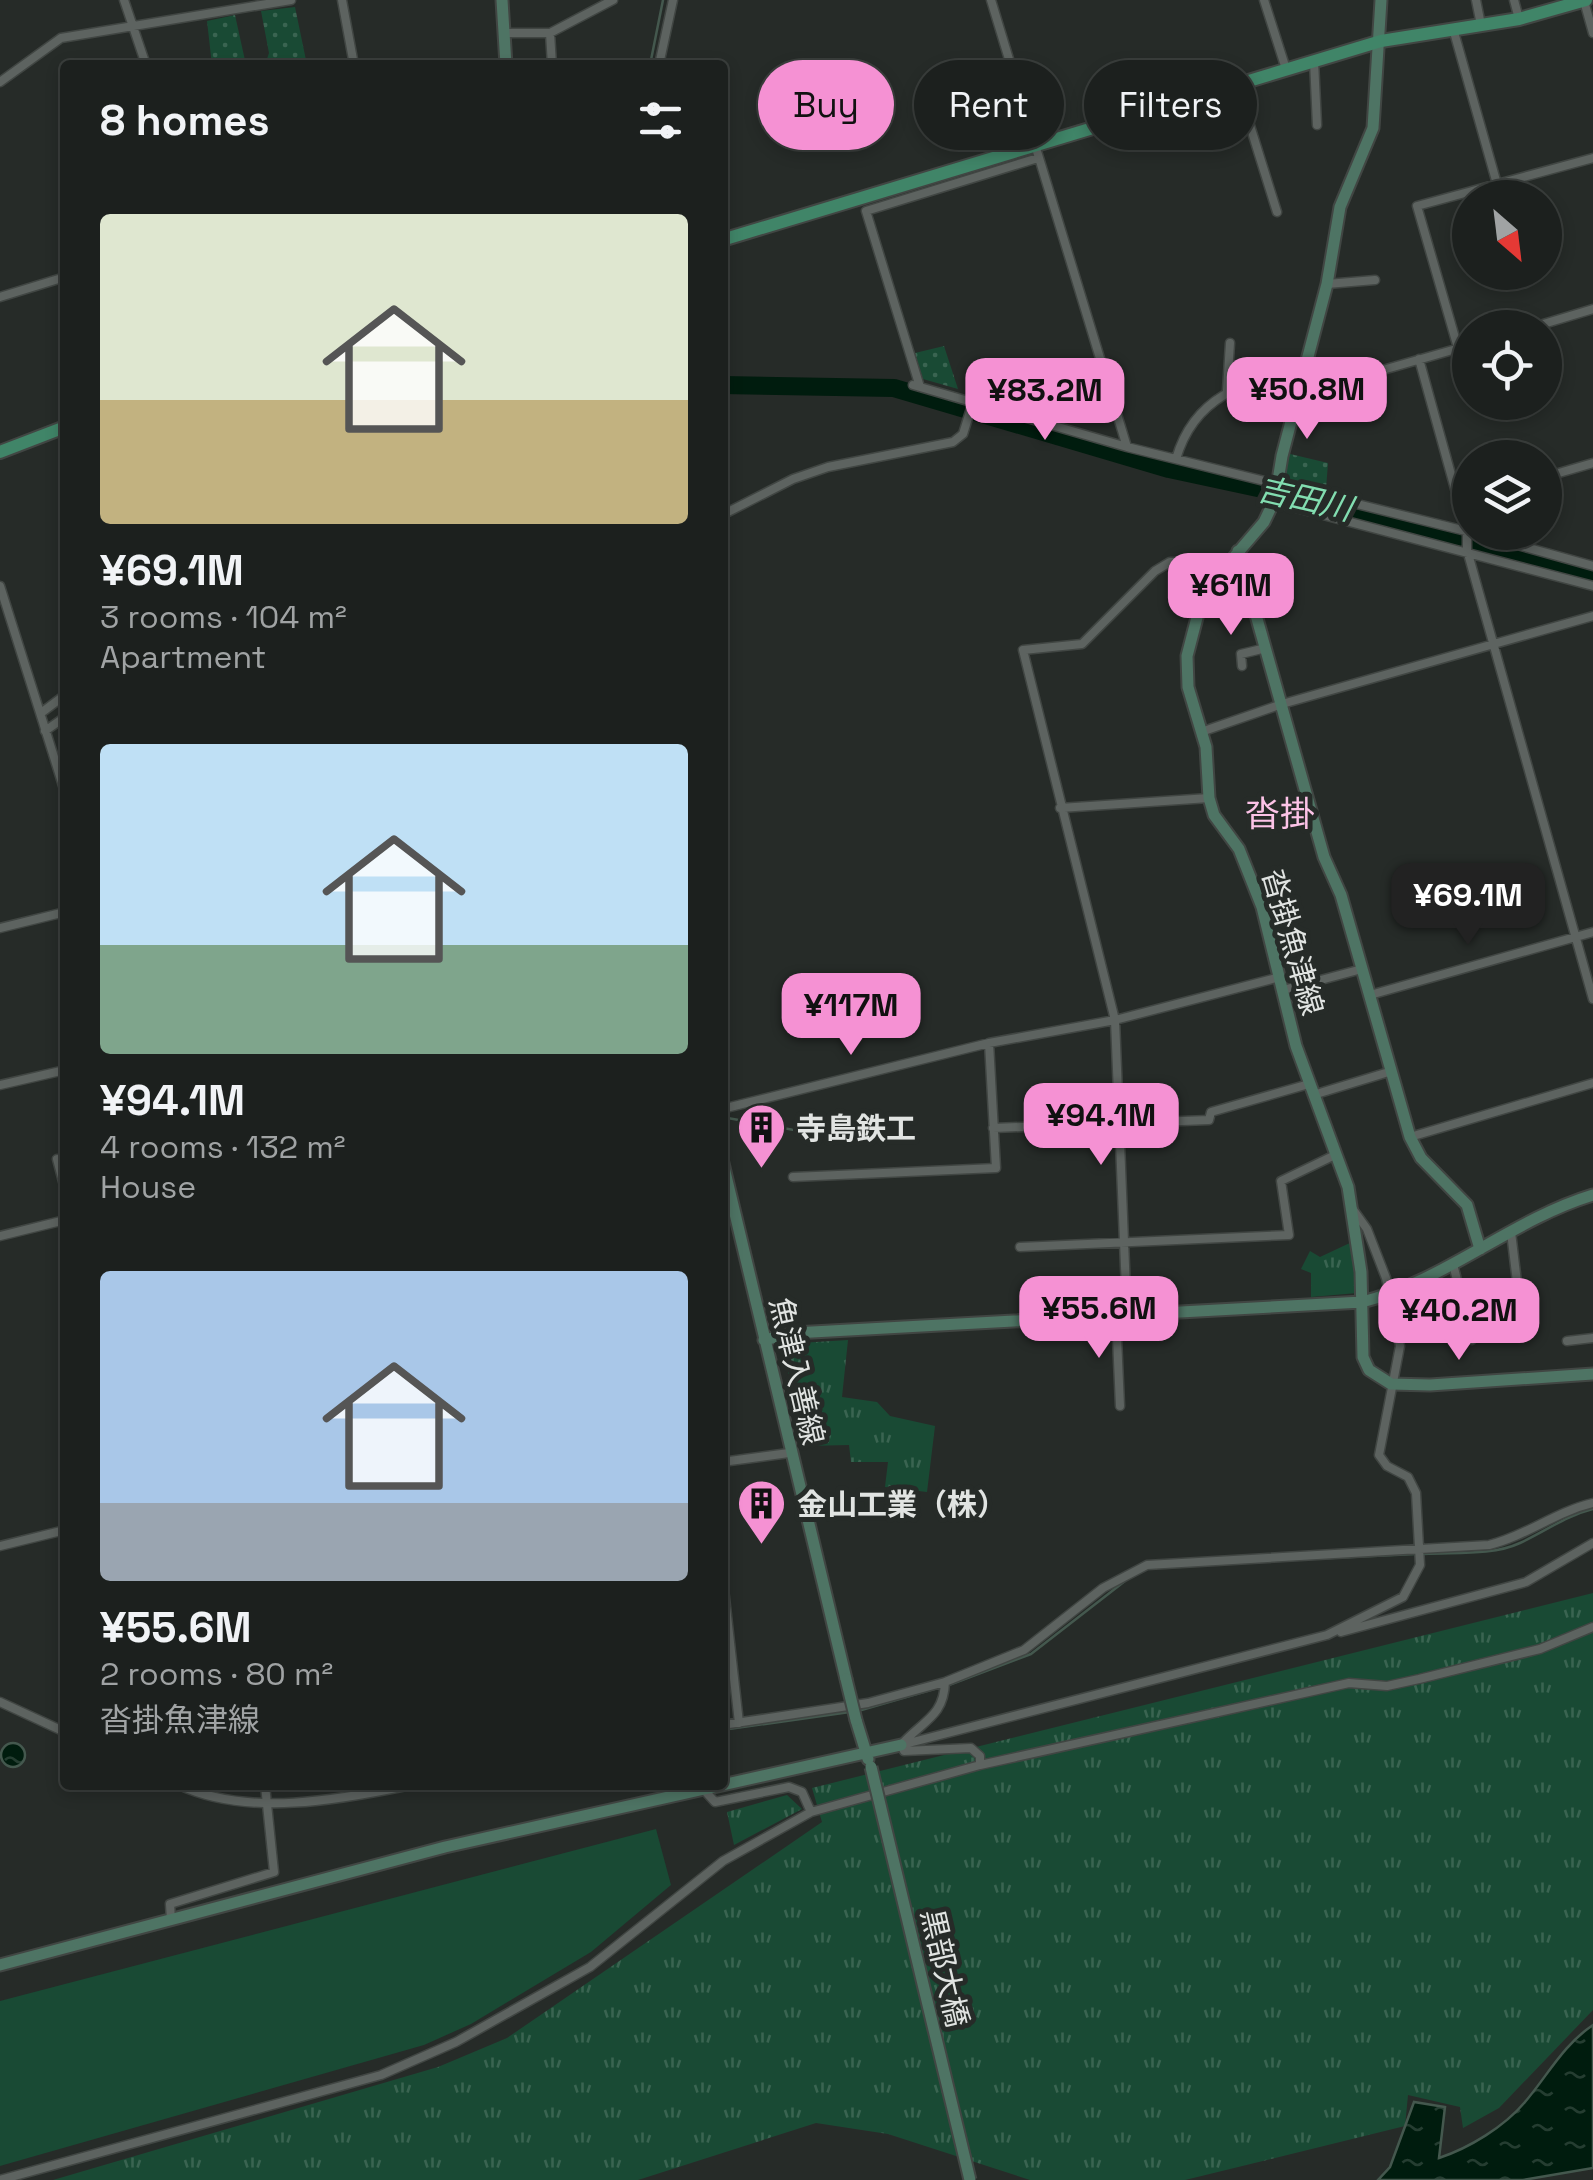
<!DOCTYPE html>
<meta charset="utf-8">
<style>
body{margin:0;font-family:"Space Grotesk","Noto Sans JP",sans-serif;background:#252827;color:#f1f3f6;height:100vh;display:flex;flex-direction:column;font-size:38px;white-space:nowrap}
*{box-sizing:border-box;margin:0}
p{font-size:32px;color:#a0a3a4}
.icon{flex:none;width:55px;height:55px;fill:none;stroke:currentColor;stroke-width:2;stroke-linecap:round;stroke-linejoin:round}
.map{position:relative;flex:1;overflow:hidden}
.side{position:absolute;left:60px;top:60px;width:668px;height:1730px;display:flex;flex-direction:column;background:#1c201e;border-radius:10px;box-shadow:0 5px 15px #0003,0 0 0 2px #3a3e3c}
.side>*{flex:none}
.guide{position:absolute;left:758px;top:60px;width:685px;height:90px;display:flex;gap:20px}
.needle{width:65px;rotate:152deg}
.tools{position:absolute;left:1452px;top:180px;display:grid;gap:20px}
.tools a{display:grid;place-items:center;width:110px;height:110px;border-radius:50%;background:#1c201e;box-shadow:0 5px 15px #0003,0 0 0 2px #3a3e3c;font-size:50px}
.price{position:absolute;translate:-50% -85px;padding:0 22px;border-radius:20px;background:#f591d3;color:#111;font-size:32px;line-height:65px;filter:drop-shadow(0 2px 5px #0008)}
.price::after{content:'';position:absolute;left:50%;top:60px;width:30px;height:22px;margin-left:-15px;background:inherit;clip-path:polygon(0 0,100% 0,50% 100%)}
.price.on{background:#222;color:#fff}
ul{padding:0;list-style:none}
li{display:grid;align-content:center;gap:20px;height:530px;padding:0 40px}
li span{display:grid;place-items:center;height:310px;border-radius:10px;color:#555}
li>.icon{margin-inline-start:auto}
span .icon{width:180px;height:180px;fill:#fffc;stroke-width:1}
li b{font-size:42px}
h2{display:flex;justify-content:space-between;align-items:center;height:120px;padding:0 40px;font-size:42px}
.pill{padding:0 35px;border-radius:45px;background:#1c201e;box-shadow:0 5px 15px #0003,0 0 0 2px #3a3e3c;font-size:35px;line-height:90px}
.pill.on{background:#f591d3;color:#111}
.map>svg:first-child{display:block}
.grass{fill:url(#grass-tufts)}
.park{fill:url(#park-dots)}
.pitch{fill:#194a34}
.water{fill:url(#water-ripples);stroke:#44584e;stroke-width:2.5}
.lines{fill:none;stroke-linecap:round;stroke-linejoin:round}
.stream{stroke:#44584e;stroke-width:2.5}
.river{stroke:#001c0e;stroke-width:18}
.street-casing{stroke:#414643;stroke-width:11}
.secondary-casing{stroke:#414643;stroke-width:15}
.primary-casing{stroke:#414643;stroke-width:16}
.street{stroke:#5d6360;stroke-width:8}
.secondary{stroke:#4e7464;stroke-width:11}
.primary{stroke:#408568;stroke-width:12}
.secondary-bridge-casing{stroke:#414643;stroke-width:15;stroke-linecap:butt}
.secondary-bridge{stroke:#4e7464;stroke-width:11}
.labels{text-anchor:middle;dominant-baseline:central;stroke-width:10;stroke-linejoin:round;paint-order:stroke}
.street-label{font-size:30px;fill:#e1e4e2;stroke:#262b28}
.poi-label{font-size:30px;font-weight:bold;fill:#e1e4e2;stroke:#262b28;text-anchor:start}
.water-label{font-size:32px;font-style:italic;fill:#82ddb0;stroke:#262b28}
.quarter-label{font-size:35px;fill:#fcc3e7;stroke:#262b28}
</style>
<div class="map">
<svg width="1593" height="2180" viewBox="0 0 1593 2180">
<defs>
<pattern id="grass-tufts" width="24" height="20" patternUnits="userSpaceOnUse" patternTransform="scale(2.5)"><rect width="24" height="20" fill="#194a34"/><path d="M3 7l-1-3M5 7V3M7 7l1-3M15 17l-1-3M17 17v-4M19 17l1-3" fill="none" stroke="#3a6451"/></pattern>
<pattern id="park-dots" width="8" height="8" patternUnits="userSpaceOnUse" patternTransform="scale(2.5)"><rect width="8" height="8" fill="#194a34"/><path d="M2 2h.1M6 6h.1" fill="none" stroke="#3a6451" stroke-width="1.8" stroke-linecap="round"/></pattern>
<pattern id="water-ripples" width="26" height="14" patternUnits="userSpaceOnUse" patternTransform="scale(2.5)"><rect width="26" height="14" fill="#001c0e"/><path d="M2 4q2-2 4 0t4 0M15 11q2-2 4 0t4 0" fill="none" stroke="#253d31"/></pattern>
</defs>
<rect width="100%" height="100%" fill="#262b28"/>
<!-- grass -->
<path class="grass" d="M1352,1242l5,51 -46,4v-24l-10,-4 9,-18 10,6z
M848,1340l-6,57 35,5 13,14 45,10 -8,66 -42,-5 3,-25h-37l-2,-17 -44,1 -22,-96 17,-7z
M1593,1593v417l-94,98 -36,20 -3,-21 -52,-12 -3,31 -220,54h-155l-142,-46 -72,-11 -178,57h-585l385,-113 69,-29 315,-216 -10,-34z
M787,1795l15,14 -68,36 -7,-33z"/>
<!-- park -->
<path class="park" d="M295,7l12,58h-42l4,-12 -8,-42z
M235,15l11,50h-34l-5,-44z
M944,346l14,43 -35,-10 -8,-26z
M1286,453l42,10 -2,26 -41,-7z"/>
<!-- pitch -->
<path class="pitch" d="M656,1829l15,56 -80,67 -120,72 -47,21 -424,121v-165z"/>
<!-- water -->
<path class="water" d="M1 1755a12 12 0 1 1 24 0a12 12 0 1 1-24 0Z
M1593,2025v143l-70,12h-145l12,-13 24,-65 31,5 -6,51c30,-10 65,-31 86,-56 23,-27 38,-57 68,-77z"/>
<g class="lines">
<!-- stream -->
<path class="stream" d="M650,65l13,-65
M722,1117l72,13
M1424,1554c31,-2 68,2 96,-11 26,-12 45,-27 73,-34
M1309,1559l107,-5
M949,1685l82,-31 94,-73
M858,1711l83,-24
M722,1730l128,-18
M423,1786l3,-1"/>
<!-- river -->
<path class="river" d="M722,385l172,3 275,81 172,37 252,70"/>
<defs>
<path id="street" d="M124,0l22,65
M342,0l12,65
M991,0l136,447
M1264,0l22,69
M1476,0l5,25
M1514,0l5,19
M1584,1l9,32
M1454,32l43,152
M504,33h46l2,32
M550,33l63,-33
M1314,61l3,64
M659,65l14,-65
M0,82l61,-44 230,-38
M1237,84l40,128
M1327,284l48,-4
M0,297l65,-20
M1530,328l63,-19
M1458,348l-41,-142 176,-48
M1419,359l48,173v18l126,449
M913,385l214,62 343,85
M920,387l-54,-176 172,-53
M1227,390l3,-47
M1299,394l171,-49
M1176,459c19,-66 71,-77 130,-92
M1545,477l48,-14
M1274,502l319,84
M722,515l71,-36 35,-12 125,-25 10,-8 10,-32
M1471,532l122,34
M0,586l65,206
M1242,666l-1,-12 25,-6
M41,713l24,-18
M45,731l20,-14
M1201,732l81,-28 311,-88
M1060,808l149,-10
M0,928l65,-16
M1283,990l79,-21
M1370,995l223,-63
M0,1085l65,-15
M1313,1095l79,-24
M722,1109l267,-66 126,-23 165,-43
M993,1128l216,-8 2,-8 98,-28
M1410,1137l183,-54
M57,1159l8,30
M793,1177l203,-9 -7,-125
M1511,1232l8,67 7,5 5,18
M0,1236l65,-16
M1020,1247l269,-12 -8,-54 54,-26
M1453,1264l19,76
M1116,1315l4,91
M1127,1315l-12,-295 -92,-370 59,-6 73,-73 15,-9h10l31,22
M1567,1341l26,-3
M722,1462l67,-9
M0,1546l65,-16
M722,1571l17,152
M1341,1632l185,-50 67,-39
M945,1682l79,-32 79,-62 44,-23 342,-20c37,-9 66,-33 104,-42
M0,1702l65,30
M722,1725l146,-22 77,-21c-1,35 -23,39 -44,63
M901,1745l426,-110 76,-38 17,-32 -4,-72 -8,-16 -21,-11 -8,-11 21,-109 -14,-68 -19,-49 -15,-21
M980,1765l369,-82 38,3 32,-7 121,-30 53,-22
M179,1785c69,32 160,15 232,0
M704,1790l11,12 74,-15 13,5 9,20
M171,1920l-1,-16 104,-32 -9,-87
M0,2180l381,-105 75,-33 134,-75 133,-106 88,-49 169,-47v-9l-9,-8 -67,3 -3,-6"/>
<path id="secondary" d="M502,0l4,65
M1381,0l-8,128 -33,79 -13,77 -45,172 -7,43 -11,23 -53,62 -11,22 -13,50 1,31 18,60 3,51 5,17 25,34 23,58 34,139 52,141 13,85 2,85 6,13 22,14 39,1 163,-11
M1238,551l86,306 17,38 69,242 11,21 46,47 13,44
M722,1159l124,520
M764,1340l30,-7 568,-31c83,-21 149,-82 231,-107
M856,1720l12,39
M0,1965l445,-118 456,-102"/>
<path id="primary" d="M722,240l659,-199 138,-22 67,-19
M0,452l65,-25"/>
</defs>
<!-- street casing -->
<use href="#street" class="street-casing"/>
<!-- secondary casing -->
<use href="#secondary" class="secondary-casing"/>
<!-- primary casing -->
<use href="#primary" class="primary-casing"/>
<!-- street -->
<use href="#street" class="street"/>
<!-- secondary -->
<use href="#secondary" class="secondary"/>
<!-- primary -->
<use href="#primary" class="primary"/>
<defs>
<path id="secondary-bridge" d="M846,1679l10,41
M871,1767l99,413"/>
</defs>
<!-- secondary-bridge casing -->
<use href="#secondary-bridge" class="secondary-bridge-casing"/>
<!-- secondary-bridge -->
<use href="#secondary-bridge" class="secondary-bridge"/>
</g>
<!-- icons -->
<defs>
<symbol id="building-pin" viewBox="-11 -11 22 30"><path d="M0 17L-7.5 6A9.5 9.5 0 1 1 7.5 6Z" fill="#f591d3" stroke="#262b28"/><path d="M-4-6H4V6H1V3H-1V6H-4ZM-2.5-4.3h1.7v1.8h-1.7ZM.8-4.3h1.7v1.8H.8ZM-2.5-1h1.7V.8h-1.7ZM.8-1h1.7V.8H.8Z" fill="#111"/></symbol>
</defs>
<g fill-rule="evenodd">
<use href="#building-pin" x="734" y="1100" width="55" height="75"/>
<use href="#building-pin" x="734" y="1476" width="55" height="75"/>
</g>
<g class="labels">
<!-- street labels -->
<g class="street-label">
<text transform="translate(1293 942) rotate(74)">沓掛魚津線</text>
<text transform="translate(797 1371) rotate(77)">魚津入善線</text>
<text transform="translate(945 1968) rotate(77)">黒部大橋</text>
</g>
<!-- poi labels -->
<g class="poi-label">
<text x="796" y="1128">寺島鉄工</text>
<text x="797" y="1504">金山工業（株）</text>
</g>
<!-- water labels -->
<g class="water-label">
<text transform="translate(1305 499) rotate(13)">吉田川</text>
</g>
<!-- quarter labels -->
<g class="quarter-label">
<text x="1280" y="814">沓掛</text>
</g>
</g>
</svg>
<div class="tools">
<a><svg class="needle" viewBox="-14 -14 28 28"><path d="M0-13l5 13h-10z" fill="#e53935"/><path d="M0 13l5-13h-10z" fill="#a0a3a4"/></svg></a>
<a><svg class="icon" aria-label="locate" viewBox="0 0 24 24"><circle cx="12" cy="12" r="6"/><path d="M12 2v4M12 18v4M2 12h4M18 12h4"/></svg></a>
<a><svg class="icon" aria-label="layers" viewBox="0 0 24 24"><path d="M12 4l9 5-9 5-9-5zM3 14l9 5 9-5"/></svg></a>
</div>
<b class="price" style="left:1307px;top:442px">¥50.8M</b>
<b class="price" style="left:1045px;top:443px">¥83.2M</b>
<b class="price" style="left:1231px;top:638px">¥61M</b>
<b class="price on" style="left:1468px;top:948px">¥69.1M</b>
<b class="price" style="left:851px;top:1058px">¥117M</b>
<b class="price" style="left:1101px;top:1168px">¥94.1M</b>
<b class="price" style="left:1099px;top:1361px">¥55.6M</b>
<b class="price" style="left:1459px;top:1363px">¥40.2M</b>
<div class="guide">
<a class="pill on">Buy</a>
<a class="pill">Rent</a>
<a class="pill">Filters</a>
</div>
<section class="side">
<h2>8 homes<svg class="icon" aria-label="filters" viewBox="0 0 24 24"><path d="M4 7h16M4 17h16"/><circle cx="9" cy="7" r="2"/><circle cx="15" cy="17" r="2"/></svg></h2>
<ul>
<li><span style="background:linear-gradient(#dfe7d0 60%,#c2b280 0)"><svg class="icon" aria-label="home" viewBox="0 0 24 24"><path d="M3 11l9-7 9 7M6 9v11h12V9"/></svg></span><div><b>¥69.1M</b><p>3 rooms · 104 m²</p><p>Apartment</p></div></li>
<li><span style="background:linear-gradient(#bfe0f5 65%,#7fa58c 0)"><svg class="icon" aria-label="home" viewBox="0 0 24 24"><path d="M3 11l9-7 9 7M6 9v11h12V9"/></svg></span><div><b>¥94.1M</b><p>4 rooms · 132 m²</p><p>House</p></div></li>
<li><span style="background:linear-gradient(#a9c7e8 75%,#9aa5b1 0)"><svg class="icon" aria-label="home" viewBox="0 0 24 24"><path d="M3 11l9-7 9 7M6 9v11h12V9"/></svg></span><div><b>¥55.6M</b><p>2 rooms · 80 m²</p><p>沓掛魚津線</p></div></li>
</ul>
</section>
</div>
